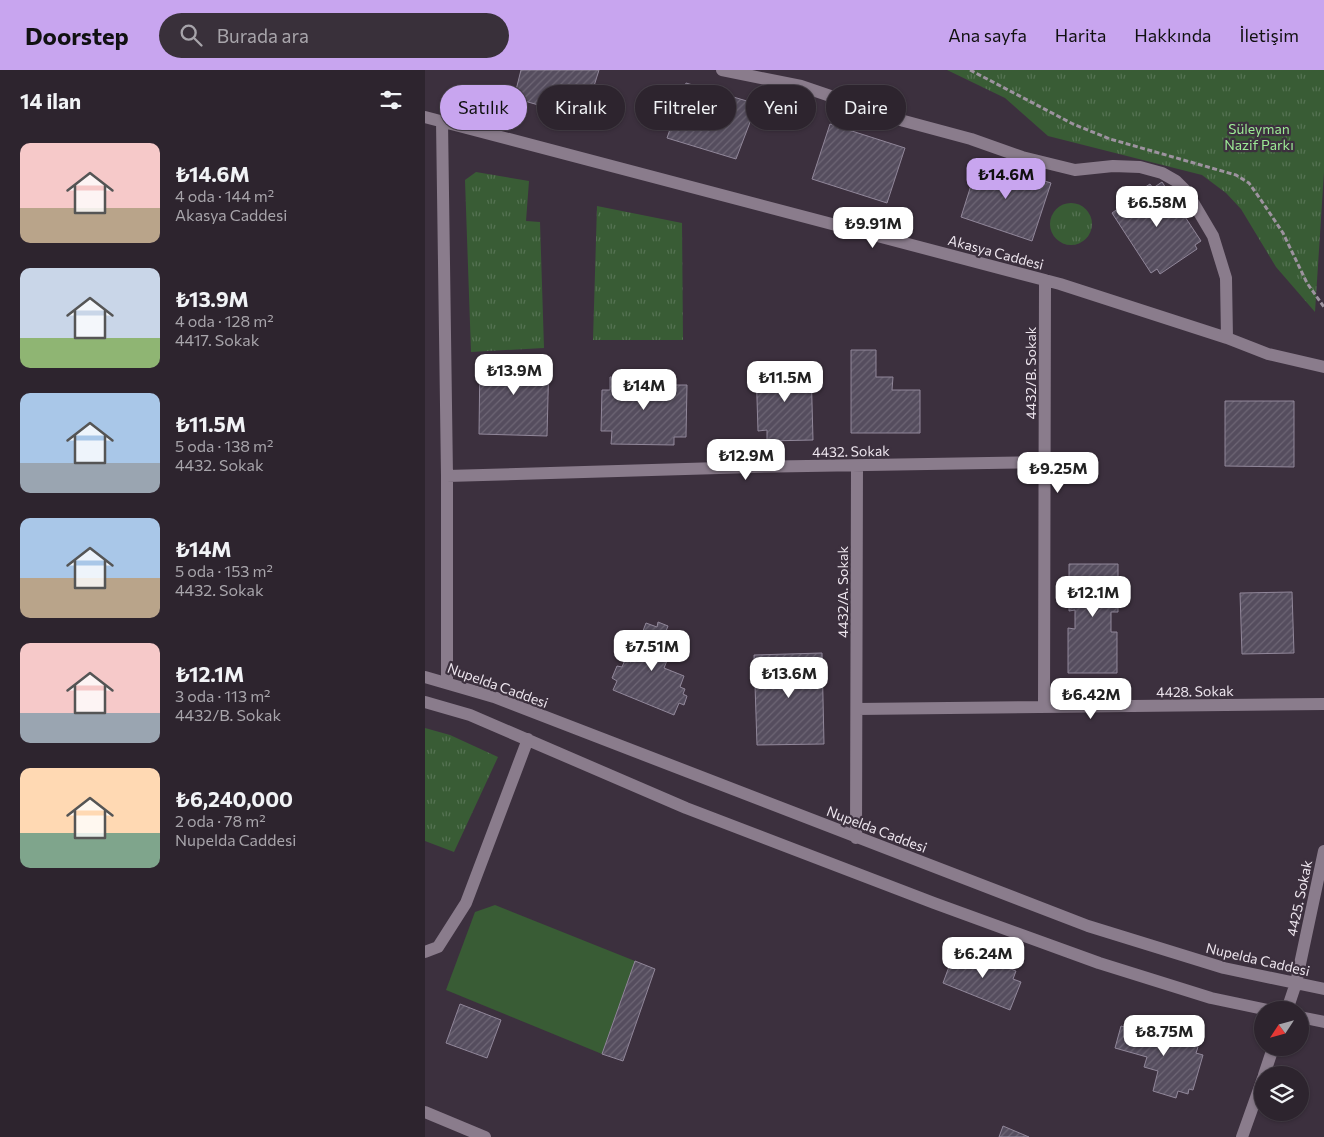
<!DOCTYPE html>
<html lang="tr">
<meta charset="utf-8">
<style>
body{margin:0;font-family:Commissioner,sans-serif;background:#39303a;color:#f1f3f6;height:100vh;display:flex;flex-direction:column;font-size:19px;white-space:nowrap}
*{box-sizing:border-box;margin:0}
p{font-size:16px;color:#a7a4aa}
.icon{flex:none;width:28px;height:28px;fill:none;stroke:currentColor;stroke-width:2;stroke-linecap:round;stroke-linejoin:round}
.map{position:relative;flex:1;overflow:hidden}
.details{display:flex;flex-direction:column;background:#2d242e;width:425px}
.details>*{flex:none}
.top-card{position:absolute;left:15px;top:15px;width:475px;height:45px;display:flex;gap:10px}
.needle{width:32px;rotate:234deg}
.tools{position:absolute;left:829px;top:931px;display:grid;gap:10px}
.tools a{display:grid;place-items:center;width:55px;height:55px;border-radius:50%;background:#2d242e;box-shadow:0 1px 4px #0004,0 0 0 1px #48414a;font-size:25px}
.price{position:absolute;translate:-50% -42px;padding:0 11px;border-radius:10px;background:#fff;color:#222;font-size:16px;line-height:32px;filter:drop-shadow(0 1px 2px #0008)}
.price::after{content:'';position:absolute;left:50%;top:30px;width:15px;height:11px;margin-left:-8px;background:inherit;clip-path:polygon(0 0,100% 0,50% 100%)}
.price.on{background:#c8a5ef;color:#111}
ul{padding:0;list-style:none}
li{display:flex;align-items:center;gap:15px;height:125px;padding:0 20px}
li span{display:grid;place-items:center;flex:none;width:140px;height:100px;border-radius:10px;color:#555}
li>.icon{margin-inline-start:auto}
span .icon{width:60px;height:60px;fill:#fffc;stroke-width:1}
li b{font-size:21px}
h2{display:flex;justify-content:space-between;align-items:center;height:60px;padding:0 20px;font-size:21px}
.tag{padding:0 18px;border-radius:22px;background:#2d242e;box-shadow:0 1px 4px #0004,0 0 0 1px #48414a;font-size:18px;line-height:45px}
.tag.on{background:#c8a5ef;color:#111}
header{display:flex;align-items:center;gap:30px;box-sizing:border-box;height:70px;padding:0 25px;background:#c8a5ef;color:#111}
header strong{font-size:24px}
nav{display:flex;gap:28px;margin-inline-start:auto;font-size:18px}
.search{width:350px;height:45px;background:#39303a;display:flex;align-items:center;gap:12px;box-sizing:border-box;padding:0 18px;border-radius:28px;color:#a7a4aa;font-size:19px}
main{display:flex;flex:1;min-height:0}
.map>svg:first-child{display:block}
.grass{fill:url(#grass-tufts)}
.garden{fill:#395c35}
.building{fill:url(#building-hatch);stroke:#91879a}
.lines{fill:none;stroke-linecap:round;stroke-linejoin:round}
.path{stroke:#9d939f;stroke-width:3;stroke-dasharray:5 2.5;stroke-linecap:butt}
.minor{stroke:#8a7c8c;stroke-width:12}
.labels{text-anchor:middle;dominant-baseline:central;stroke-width:4.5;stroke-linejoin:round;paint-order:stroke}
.park-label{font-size:14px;fill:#9cea95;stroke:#3c303e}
.street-label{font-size:14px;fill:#ede5ee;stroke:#3c303e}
</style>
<header>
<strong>Doorstep</strong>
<div class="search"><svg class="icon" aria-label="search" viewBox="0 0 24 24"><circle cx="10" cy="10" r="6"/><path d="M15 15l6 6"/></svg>Burada ara</div>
<nav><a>Ana sayfa</a><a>Harita</a><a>Hakkında</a><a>İletişim</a></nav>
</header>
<main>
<section class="details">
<h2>14 ilan<svg class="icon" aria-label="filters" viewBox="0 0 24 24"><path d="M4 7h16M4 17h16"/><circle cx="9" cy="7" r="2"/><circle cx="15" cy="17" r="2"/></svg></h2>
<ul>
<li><span style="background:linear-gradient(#f6c9c9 65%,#b9a48a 0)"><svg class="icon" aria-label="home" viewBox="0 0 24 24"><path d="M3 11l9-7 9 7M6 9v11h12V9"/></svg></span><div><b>₺14.6M</b><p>4 oda · 144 m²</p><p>Akasya Caddesi</p></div></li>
<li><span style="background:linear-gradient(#c9d6e8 70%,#8fb573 0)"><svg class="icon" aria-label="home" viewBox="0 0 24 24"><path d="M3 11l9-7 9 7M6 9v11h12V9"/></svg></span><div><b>₺13.9M</b><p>4 oda · 128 m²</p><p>4417. Sokak</p></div></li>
<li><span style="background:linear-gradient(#a9c7e8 70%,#9aa5b1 0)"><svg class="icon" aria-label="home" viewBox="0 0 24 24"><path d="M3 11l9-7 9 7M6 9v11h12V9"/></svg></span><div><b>₺11.5M</b><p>5 oda · 138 m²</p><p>4432. Sokak</p></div></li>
<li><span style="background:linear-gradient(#a9c7e8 60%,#b9a48a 0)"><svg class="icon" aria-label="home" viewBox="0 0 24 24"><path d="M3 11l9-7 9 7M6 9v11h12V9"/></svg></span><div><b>₺14M</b><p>5 oda · 153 m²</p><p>4432. Sokak</p></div></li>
<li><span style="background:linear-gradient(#f6c9c9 70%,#9aa5b1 0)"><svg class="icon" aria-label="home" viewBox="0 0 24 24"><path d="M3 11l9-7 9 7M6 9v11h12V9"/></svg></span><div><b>₺12.1M</b><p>3 oda · 113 m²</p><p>4432/B. Sokak</p></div></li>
<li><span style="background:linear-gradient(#ffd9b3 65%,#7fa58c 0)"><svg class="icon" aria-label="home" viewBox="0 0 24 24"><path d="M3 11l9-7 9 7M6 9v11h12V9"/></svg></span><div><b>₺6,240,000</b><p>2 oda · 78 m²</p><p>Nupelda Caddesi</p></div></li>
</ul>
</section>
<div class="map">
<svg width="899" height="1067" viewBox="0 0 899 1067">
<defs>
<pattern id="grass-tufts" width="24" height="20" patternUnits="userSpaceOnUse" patternTransform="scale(1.25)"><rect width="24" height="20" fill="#395c35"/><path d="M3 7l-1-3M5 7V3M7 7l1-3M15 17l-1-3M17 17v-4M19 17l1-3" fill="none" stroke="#567353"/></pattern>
<pattern id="building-hatch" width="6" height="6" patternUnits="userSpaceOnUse" patternTransform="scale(1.25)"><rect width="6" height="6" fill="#554d5e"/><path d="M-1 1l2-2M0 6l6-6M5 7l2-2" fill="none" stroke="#6e6675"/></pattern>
</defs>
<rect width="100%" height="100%" fill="#3c303e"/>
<!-- grass -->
<path class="grass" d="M522,0h377v102l-9,140 -39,-45 -35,-58 -15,-16 -24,-18 -154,-39 -43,-38z
M51,102l53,9 -3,40 14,1 4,126 -73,4 -6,-172z
M625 154a21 21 0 1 1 42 0a21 21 0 1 1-42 0Z
M172,136l85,17 1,117h-90z
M0,658l25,7 48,22 -44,95 -29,-11z"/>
<!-- garden -->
<path class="garden" d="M70,835l140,56 -33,93 -156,-64 29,-78z"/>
<!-- building -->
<path class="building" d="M96,0h78l-15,48 -70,-20z
M261,13l71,21 -21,55 -69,-21z
M405,54l75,24 -18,55 -75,-24z
M554,90l72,23 -19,58 -71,-24z
M737,112l39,59 -6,4 2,4 -37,25 -3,-5 -6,4 -39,-60 7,-5 -2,-3 33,-21 3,4z
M426,280h25v27h17l-1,13h28v43h-69z
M55,286l69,2 -2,78 -68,-2z
M386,296l2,74 -46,1v-11l-9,1 -2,-64z
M185,307l62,1v7h15l-1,52h-12v8l-63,-1 1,-13h-11l1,-41h8z
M800,331h69v66l-69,-1z
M644,494h49v48h-7v20h6v41h-49v-45l7,1v-19l-6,1z
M867,522l2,61 -52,1 -2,-61z
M233,552l10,4 -2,5 7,3 -2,6 10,4 -4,10 -6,-3 -7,17 20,8 -4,11 5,2 -2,5 4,2 -3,9 -5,-2 -5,12 -61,-25 4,-9 -5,-3 5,-12 5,1 3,-7 6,2 15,-39 11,4z
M397,583l2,91 -67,1 -3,-90z
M540,881l51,20 -3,8 8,3 -11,28 -67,-27 11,-30 9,3z
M210,891l20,8 -32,92 -21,-7z
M35,934l41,16 -14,38 -41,-15z
M712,953l57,16 -2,6 6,2 -2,6 7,2 -10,35 -4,-1 -1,5 -10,-3 -2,7 -23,-7 5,-20 -14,-4 3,-10 -32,-9 6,-22 14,4z
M578,1056l26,11h-30z"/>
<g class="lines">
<!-- path -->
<path class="path" d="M545,0l103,54 37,15 126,36 13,8 12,17 22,33 24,50 17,24"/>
<!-- minor -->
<path class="minor" d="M297,0l79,16 103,35 67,18 51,18 53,13 38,-4 27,1 22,6 14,8 11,11 26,44 13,42 1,60
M0,47l635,167 167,54 41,16 56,13
M17,51l5,355v206
M22,406l306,-9 292,-5
M0,607l69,20 594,229 136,42 100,21
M0,632l45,13 216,93 248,95 165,60 112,35 57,12
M619,637l1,-427
M432,639l467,-5
M431,768l1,-372
M0,882l13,-5 28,-44 62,-164
M862,940l9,-27 28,-132
M875,947l24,5
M839,1005l9,-27
M0,1042l60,25
M817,1067l21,-59"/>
</g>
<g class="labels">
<!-- park labels -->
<g class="park-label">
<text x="834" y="58">Süleyman<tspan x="834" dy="16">Nazif Parkı</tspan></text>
</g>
<!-- street labels -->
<g class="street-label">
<text transform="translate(571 182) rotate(15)">Akasya Caddesi</text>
<text transform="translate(605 303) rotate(-90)">4432/B. Sokak</text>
<text transform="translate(426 381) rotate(-1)">4432. Sokak</text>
<text transform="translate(417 522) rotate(-90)">4432/A. Sokak</text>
<text transform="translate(73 615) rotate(20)">Nupelda Caddesi</text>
<text transform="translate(770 621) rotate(-1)">4428. Sokak</text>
<text transform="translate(452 759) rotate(21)">Nupelda Caddesi</text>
<text transform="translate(874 828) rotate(-78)">4425. Sokak</text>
<text transform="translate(833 889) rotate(13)">Nupelda Caddesi</text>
</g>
</g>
</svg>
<div class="tools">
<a><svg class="needle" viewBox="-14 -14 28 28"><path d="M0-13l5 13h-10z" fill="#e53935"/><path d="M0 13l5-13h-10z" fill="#a7a4aa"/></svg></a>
<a><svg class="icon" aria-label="layers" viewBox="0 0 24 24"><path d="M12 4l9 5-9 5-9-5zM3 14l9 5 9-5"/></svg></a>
</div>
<b class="price on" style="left:581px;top:130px">₺14.6M</b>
<b class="price" style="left:732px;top:158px">₺6.58M</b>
<b class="price" style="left:448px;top:179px">₺9.91M</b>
<b class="price" style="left:89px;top:326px">₺13.9M</b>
<b class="price" style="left:360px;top:333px">₺11.5M</b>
<b class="price" style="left:219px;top:341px">₺14M</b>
<b class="price" style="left:321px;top:411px">₺12.9M</b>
<b class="price" style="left:633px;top:424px">₺9.25M</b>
<b class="price" style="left:668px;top:548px">₺12.1M</b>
<b class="price" style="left:227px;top:602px">₺7.51M</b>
<b class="price" style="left:364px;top:629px">₺13.6M</b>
<b class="price" style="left:666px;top:650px">₺6.42M</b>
<b class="price" style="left:558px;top:909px">₺6.24M</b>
<b class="price" style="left:739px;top:987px">₺8.75M</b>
<div class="top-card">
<a class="tag on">Satılık</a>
<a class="tag">Kiralık</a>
<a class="tag">Filtreler</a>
<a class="tag">Yeni</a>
<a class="tag">Daire</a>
</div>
</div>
</main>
